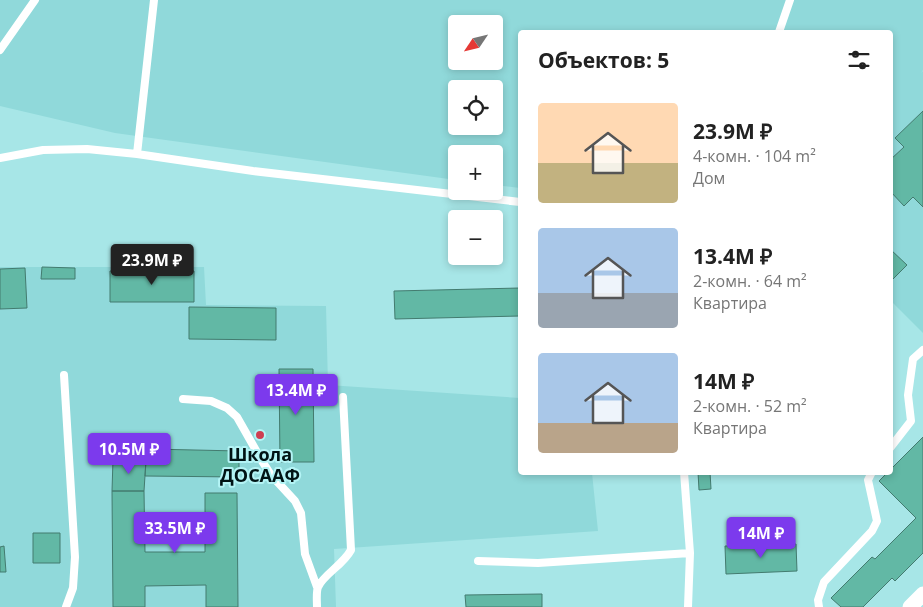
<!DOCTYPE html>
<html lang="ru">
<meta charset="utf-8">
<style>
body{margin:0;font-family:"Open Sans",sans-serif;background:#f2f2f2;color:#222;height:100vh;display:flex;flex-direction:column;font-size:19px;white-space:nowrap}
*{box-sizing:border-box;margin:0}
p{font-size:16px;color:#767676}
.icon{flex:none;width:28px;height:28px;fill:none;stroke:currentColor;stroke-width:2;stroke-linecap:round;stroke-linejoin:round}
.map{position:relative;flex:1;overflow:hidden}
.drawer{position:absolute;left:518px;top:30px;width:375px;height:445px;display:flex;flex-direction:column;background:#fff;border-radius:5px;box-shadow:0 2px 8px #0003}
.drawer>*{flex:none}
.needle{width:32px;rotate:235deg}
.fabs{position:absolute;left:448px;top:15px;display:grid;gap:10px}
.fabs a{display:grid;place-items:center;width:55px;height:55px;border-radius:5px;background:#fff;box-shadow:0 2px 8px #0003;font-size:25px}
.price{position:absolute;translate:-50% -42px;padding:0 11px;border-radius:5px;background:#7c3aed;color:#fff;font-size:16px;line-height:32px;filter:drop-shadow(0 1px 2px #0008)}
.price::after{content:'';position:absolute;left:50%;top:30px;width:15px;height:11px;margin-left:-8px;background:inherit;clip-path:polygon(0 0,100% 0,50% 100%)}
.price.active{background:#222;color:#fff}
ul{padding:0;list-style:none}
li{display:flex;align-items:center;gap:15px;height:125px;padding:0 20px}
li span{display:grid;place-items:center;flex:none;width:140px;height:100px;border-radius:5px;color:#555}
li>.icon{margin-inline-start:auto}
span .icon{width:60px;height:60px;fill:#fffc;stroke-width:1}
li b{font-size:21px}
h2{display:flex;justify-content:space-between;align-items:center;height:60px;padding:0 20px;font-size:21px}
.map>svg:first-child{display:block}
.built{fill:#90d9da;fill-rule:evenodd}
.building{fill:#62b8a5;stroke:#437b6f}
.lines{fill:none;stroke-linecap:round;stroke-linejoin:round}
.service{stroke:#fff;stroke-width:8}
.minor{stroke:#fff;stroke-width:15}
.poi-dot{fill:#ce3e51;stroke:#b4f4f5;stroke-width:2}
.labels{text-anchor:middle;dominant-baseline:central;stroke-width:4;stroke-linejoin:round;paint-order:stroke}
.poi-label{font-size:18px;font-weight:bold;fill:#001314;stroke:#b4f4f5}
</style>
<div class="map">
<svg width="923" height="607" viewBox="0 0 923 607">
<rect width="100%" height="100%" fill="#a7e6e7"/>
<!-- built -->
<path class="built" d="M0,0h923v70l-2,3 2,-2v262l-33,-33v-268h-370v156l-26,-3v-31h-38v26l-341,-47 -115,-27zM456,24h38v37h-38zM456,89h38v37h-38z
M0,267h204l2,38 120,1 2,79 192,13v74l72,1 6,58 -264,18 2,58h-336z"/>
<!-- building -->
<path class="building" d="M923,111v96l-10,-10 -9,9 -14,-15v-31l14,-13 -9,-9z
M890,249l17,16 -17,17z
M42,267l33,1v11h-34z
M25,268l2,40 -27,1v-40z
M110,271h84v31h-84z
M520,288v28l-125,3 -1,-28z
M189,307l87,1v32l-87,-1z
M279,369h34l1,93h-34z
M923,437v116l-28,28 -3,-3 -29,29h-22l-10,-9 41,-41 3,2 41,-41 -37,-37 9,-9h2v-2z
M150,449l89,2v26l-94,-1 1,-16h4z
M113,459l33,1 -2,31h-32z
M698,472h12l1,17 -12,1z
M112,491h32l1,61h60v-59h32l1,114h-32v-22l-61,1v21h-32z
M33,533h27v30h-27z
M796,544l1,27 -71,3 -1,-28z
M4,546l2,26h-6v-25z
M542,594v13h-76l-1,-12z"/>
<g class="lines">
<!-- service -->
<path class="service" d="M779,32l11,-32
M0,50l35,-50
M137,154l17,-154
M0,158l43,-8 44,-1 50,5 116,17 267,31
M64,375l11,182 -2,31 -7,19
M183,399l28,2 16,7 10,9 25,44 9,14 24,26 6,12 4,41 12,33
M890,448l21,-27 -3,-26 5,-36 10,-9
M684,472l6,81 -2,54
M478,561l60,2 152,-10
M317,607c0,-6 -1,-15 1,-20 6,-13 25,-22 33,-37l-8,-153
M819,607l-1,-7 6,-18 48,-51 5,-10 -9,-41 4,-8"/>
<!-- minor -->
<path class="minor" d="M910,607l13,-13"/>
</g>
<!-- markers -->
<circle class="poi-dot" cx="260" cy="435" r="5"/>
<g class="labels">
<!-- poi labels -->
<g class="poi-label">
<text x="260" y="454">Школа<tspan x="260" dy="21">ДОСААФ</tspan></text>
</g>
</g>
</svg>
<div class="fabs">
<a><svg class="needle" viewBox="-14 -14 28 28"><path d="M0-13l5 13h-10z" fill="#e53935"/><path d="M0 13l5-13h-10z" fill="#767676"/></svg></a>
<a><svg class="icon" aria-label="locate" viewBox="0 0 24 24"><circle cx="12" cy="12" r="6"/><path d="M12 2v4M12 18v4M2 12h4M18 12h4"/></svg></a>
<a>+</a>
<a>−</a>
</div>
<b class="price active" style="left:152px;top:286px">23.9M ₽</b>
<b class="price" style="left:296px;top:416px">13.4M ₽</b>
<b class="price" style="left:129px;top:475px">10.5M ₽</b>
<b class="price" style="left:175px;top:554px">33.5M ₽</b>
<b class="price" style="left:761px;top:559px">14M ₽</b>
<section class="drawer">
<h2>Объектов: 5<svg class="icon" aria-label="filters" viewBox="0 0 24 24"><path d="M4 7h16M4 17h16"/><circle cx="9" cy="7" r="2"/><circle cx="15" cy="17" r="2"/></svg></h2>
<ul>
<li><span style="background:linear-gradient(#ffd9b3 60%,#c2b280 0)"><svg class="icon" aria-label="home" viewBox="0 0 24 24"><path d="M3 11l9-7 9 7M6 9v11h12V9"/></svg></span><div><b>23.9M ₽</b><p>4-комн. · 104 m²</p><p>Дом</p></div></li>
<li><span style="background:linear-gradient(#a9c7e8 65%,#9aa5b1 0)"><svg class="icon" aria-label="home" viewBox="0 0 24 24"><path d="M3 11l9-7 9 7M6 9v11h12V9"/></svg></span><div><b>13.4M ₽</b><p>2-комн. · 64 m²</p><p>Квартира</p></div></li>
<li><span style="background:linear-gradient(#a9c7e8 70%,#b9a48a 0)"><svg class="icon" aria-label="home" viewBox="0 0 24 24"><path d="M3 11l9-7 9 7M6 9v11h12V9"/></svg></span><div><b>14M ₽</b><p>2-комн. · 52 m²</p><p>Квартира</p></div></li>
</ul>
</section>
</div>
